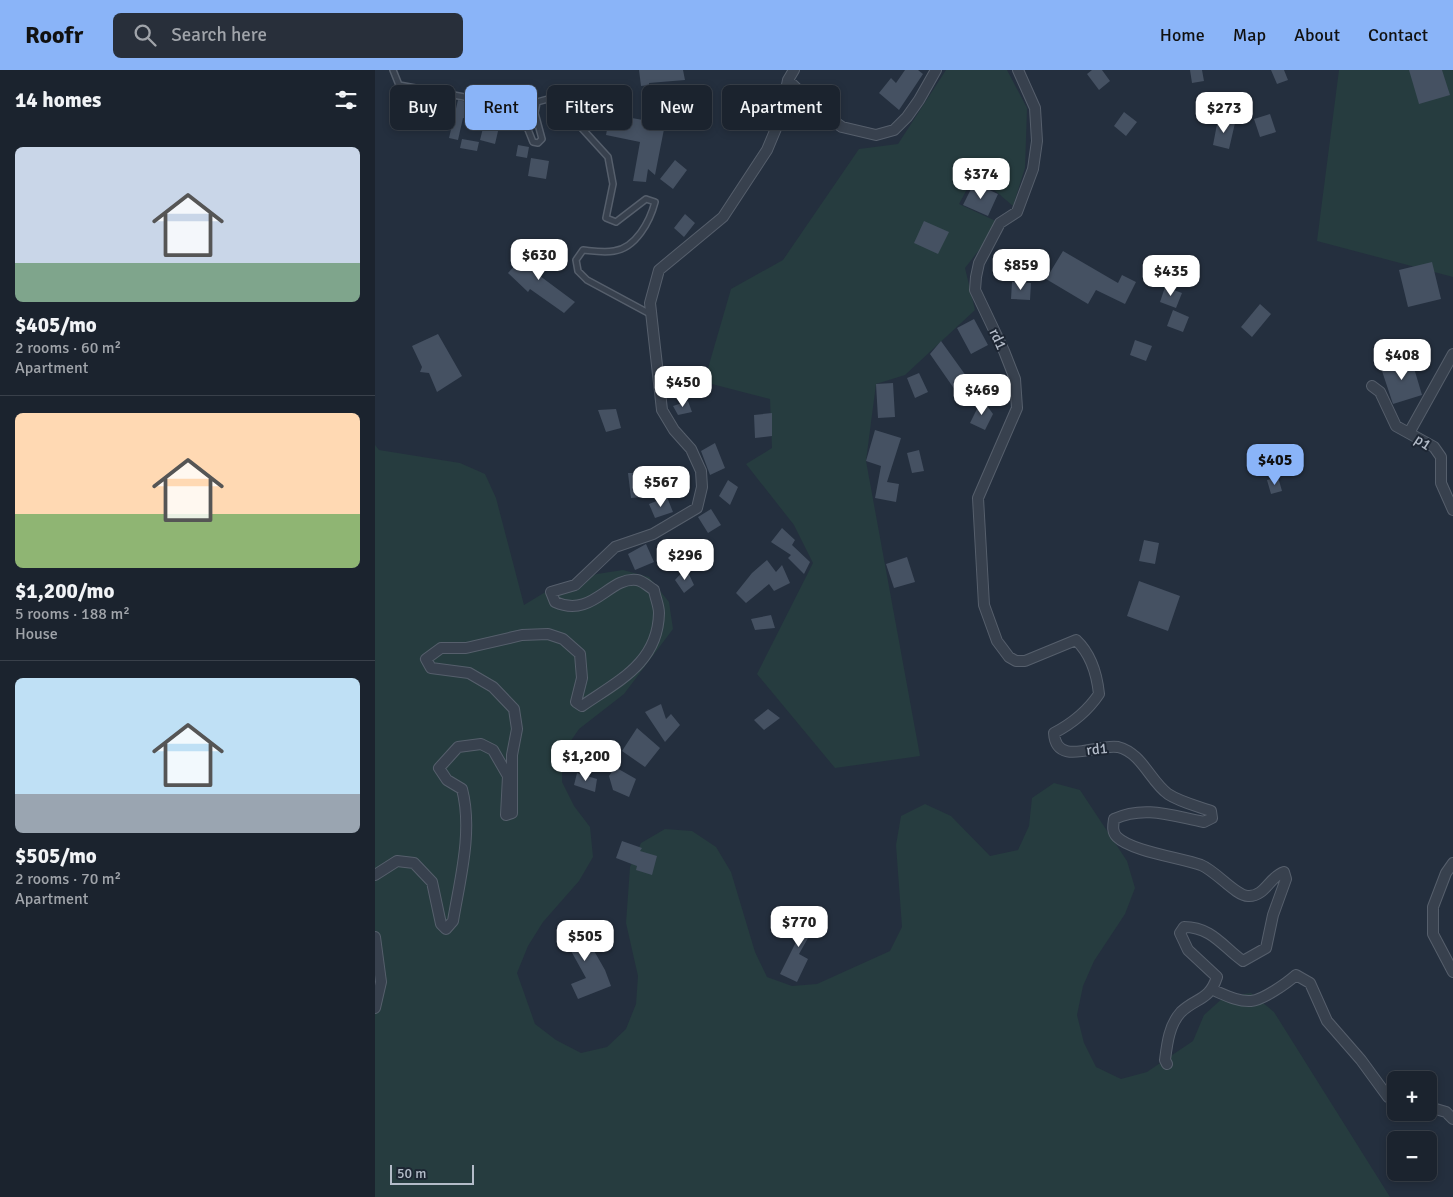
<!DOCTYPE html>
<meta charset="utf-8">
<style>
body{margin:0;font-family:Signika,sans-serif;background:#282f3a;color:#f1f3f6;height:100vh;display:flex;flex-direction:column;font-size:19px;white-space:nowrap}
*{box-sizing:border-box;margin:0}
p{font-size:16px;color:#a0a4aa}
.icon{flex:none;width:28px;height:28px;fill:none;stroke:currentColor;stroke-width:2;stroke-linecap:round;stroke-linejoin:round}
.map{position:relative;flex:1;overflow:hidden}
.details{display:flex;flex-direction:column;background:#1b232e;width:375px}
.details>*{flex:none}
.hud{position:absolute;left:15px;top:15px;width:475px;height:45px;display:flex;gap:10px}
.controls{position:absolute;left:1012px;top:1001px;display:grid;gap:10px}
.controls a{display:grid;place-items:center;width:50px;height:50px;border-radius:8px;background:#1b232e;box-shadow:0 2px 8px #0003,0 0 0 1px #39404a;font-size:25px}
.scale{position:absolute;left:15px;bottom:12px;width:84px;box-sizing:border-box;padding-left:5px;border:2px solid #b4bcc9;border-top:0;font-size:14px;line-height:18px;white-space:nowrap;color:#b4bcc9;-webkit-text-stroke:4px #1d2633;paint-order:stroke}
.price{position:absolute;translate:-50% -42px;padding:0 11px;border-radius:10px;background:#fff;color:#222;font-size:16px;line-height:32px;filter:drop-shadow(0 1px 2px #0008)}
.price::after{content:'';position:absolute;left:50%;top:30px;width:15px;height:11px;margin-left:-8px;background:inherit;clip-path:polygon(0 0,100% 0,50% 100%)}
.price.active{background:#8ab4f8;color:#111}
ul{padding:0;list-style:none}
li{display:grid;align-content:center;gap:10px;height:265px;padding:0 15px}
li+li{border-top:1px solid #39404a}
li span{display:grid;place-items:center;height:155px;border-radius:8px;color:#555}
li>.icon{margin-inline-start:auto}
span .icon{width:90px;height:90px;fill:#fffc;stroke-width:1}
li b{font-size:21px}
h2{display:flex;justify-content:space-between;align-items:center;height:60px;padding:0 15px;font-size:21px}
.chip{padding:0 18px;border-radius:8px;background:#1b232e;box-shadow:0 2px 8px #0003,0 0 0 1px #39404a;font-size:18px;line-height:45px}
.chip.active{background:#8ab4f8;color:#111}
header{display:flex;align-items:center;gap:30px;box-sizing:border-box;height:70px;padding:0 25px;background:#8ab4f8;color:#111}
header strong{font-size:24px}
nav{display:flex;gap:28px;margin-inline-start:auto;font-size:18px}
.search{width:350px;height:45px;background:#282f3a;display:flex;align-items:center;gap:12px;box-sizing:border-box;padding:0 18px;border-radius:8px;color:#a0a4aa;font-size:19px}
main{display:flex;flex:1;min-height:0}
.map>svg:first-child{display:block}
.green{fill:#263c3f}
.building{fill:#455162}
.lines{fill:none;stroke-linecap:round;stroke-linejoin:round}
.service-casing{stroke:#565f6c;stroke-width:8}
.minor-casing{stroke:#565f6c;stroke-width:12}
.service{stroke:#38414e;stroke-width:5}
.minor{stroke:#38414e;stroke-width:10}
.labels{text-anchor:middle;dominant-baseline:central;stroke-width:4;stroke-linejoin:round;paint-order:stroke}
.street-label{font-size:15px;fill:#b4bcc9;stroke:#1d2633}
</style>
<header>
<strong>Roofr</strong>
<div class="search"><svg class="icon" aria-label="search" viewBox="0 0 24 24"><circle cx="10" cy="10" r="6"/><path d="M15 15l6 6"/></svg>Search here</div>
<nav><a>Home</a><a>Map</a><a>About</a><a>Contact</a></nav>
</header>
<main>
<section class="details">
<h2>14 homes<svg class="icon" aria-label="filters" viewBox="0 0 24 24"><path d="M4 7h16M4 17h16"/><circle cx="9" cy="7" r="2"/><circle cx="15" cy="17" r="2"/></svg></h2>
<ul>
<li><span style="background:linear-gradient(#c9d6e8 75%,#7fa58c 0)"><svg class="icon" aria-label="home" viewBox="0 0 24 24"><path d="M3 11l9-7 9 7M6 9v11h12V9"/></svg></span><div><b>$405/mo</b><p>2 rooms · 60 m²</p><p>Apartment</p></div></li>
<li><span style="background:linear-gradient(#ffd9b3 65%,#8fb573 0)"><svg class="icon" aria-label="home" viewBox="0 0 24 24"><path d="M3 11l9-7 9 7M6 9v11h12V9"/></svg></span><div><b>$1,200/mo</b><p>5 rooms · 188 m²</p><p>House</p></div></li>
<li><span style="background:linear-gradient(#bfe0f5 75%,#9aa5b1 0)"><svg class="icon" aria-label="home" viewBox="0 0 24 24"><path d="M3 11l9-7 9 7M6 9v11h12V9"/></svg></span><div><b>$505/mo</b><p>2 rooms · 70 m²</p><p>Apartment</p></div></li>
</ul>
</section>
<div class="map">
<svg width="1078" height="1127" viewBox="0 0 1078 1127">
<rect width="100%" height="100%" fill="#242f3e"/>
<!-- green -->
<path class="green" d="M571,0h61l20,38 -2,60 -12,38 -28,-24 -12,-4 -14,26 41,19 -35,45 10,42 -70,65 -29,9 -10,77 54,295 -85,12 -78,-94 56,-111 -19,-38 -48,-61 26,-16 -2,-49 -66,-17 27,-93 52,-29 76,-111 39,-5z
M964,0h114v207l-136,-36z
M0,375l4,5 81,13 25,11 11,24 28,107 23,-14 50,-17 26,-4 26,7 20,25 4,27 -49,65 -45,35 -17,25v28l12,24 16,21 3,30 -14,24 -36,41 -15,24 -11,27 18,51 21,16 25,13 26,-6 19,-18 10,-25 2,-28 -12,-53 4,-56 11,-24 24,-14 27,2 24,16 15,25 24,80 12,25 25,9 25,-2 73,-33 12,-24 -6,-82 5,-29 24,-12 26,12 39,40 28,-6 11,-24 3,-28 22,-15 26,7 47,71 8,27 -10,26 -31,47 -11,25 -6,29 7,28 12,24 25,12 26,-7 46,-31 11,-26 20,-18 27,-4 23,19 116,185h-1015z"/>
<!-- building -->
<path class="building" d="M264,0h44l2,10 -36,3v2l-8,1z
M530,0h13l5,4 -24,36 -20,-17 12,-15 5,5z
M717,0h10l8,11 -11,9 -12,-16z
M815,0h12l2,11 -12,2z
M896,0h13l4,10 -11,4z
M1034,0h33l8,25 -31,9z
M83,30l45,10 -8,34 -15,-4 4,-16 -21,-6 -5,22 -9,-2z
M749,42l13,10 -11,14 -12,-10z
M235,44l55,10 -10,51 -7,-6 -2,13 -13,-1 7,-39 -34,-7z
M895,44l6,18 -16,5 -6,-18z
M843,49l17,4 -6,26 -16,-4z
M87,69l17,3 -2,9 -17,-3z
M143,75l11,2 -2,11 -11,-2z
M156,88l18,3 -3,18 -18,-3z
M300,90l12,10 -14,19 -13,-10z
M599,113l24,11 -10,22 -25,-11z
M310,144l10,9 -11,14 -10,-9z
M549,151l25,11 -11,22 -24,-11z
M154,180l20,16 -9,10 35,26 -11,11 -34,-24 -2,3 -20,-19z
M688,181l55,32 4,-8 14,7 -11,22 -29,-14 -8,14 -42,-25z
M784,186l15,7 -11,23 -15,-8z
M1057,192l9,37 -33,8 -9,-37z
M637,212l19,1 -1,17 -19,-1z
M790,217l17,6 -6,15 -16,-6z
M885,234l11,10 -19,23 -11,-10z
M798,240l16,7 -6,15 -16,-6z
M599,249l14,26 -17,9 -14,-26z
M63,264l24,42 -25,16 -8,-19 -9,-1 2,-5 -10,-21z
M760,270l17,6 -6,15 -16,-6z
M566,271l28,39 -14,10 -25,-36z
M1036,288l11,37 -29,9 -12,-36z
M544,303l9,19 -13,6 -8,-20z
M518,313l2,34 -17,1 -2,-34z
M607,329l11,15 -8,16 -15,-7z
M313,331l4,11 -14,3 -5,-9z
M241,339l5,19 -15,4 -8,-22z
M397,343v23l-17,2 -1,-23z
M500,360l26,8 -14,44 12,2 -3,18 -21,-4 6,-32 -15,-5z
M340,373l10,25 -15,7 -9,-24z
M544,380l5,21 -12,2 -5,-20z
M253,403h10l4,24 -11,1z
M903,407l4,14 -11,3 -4,-14z
M353,410l10,7 -8,18 -11,-9z
M292,427l6,15 -18,6 -6,-14z
M336,439l10,16 -13,8 -10,-16z
M407,458l13,12 -3,5 18,17 -6,12 -16,-16 3,-3 -20,-13z
M769,470l15,3 -4,21 -16,-3z
M271,474l8,18 -19,8 -7,-16z
M532,487l8,25 -21,6 -8,-24z
M392,490l9,12 6,-7 8,18 -16,8 -5,-7 -23,19 -10,-10 16,-20z
M311,498l8,17 -10,8 -9,-13z
M764,511l41,15 -12,35 -41,-15z
M396,545l4,13 -20,2 -4,-11z
M286,634l5,15 5,-5 9,11 -15,17 -20,-30z
M393,639l12,9 -16,12 -10,-10z
M262,658l23,20 -15,19 -23,-16z
M240,697l21,12 -7,18 -16,-7 -4,-14z
M202,703l20,6 -2,13 -21,-7z
M247,771l20,7 -2,3 17,5 -5,19 -16,-5 1,-4 -21,-8z
M427,843l15,9 -18,32 9,5 -11,23 -17,-8 19,-38 -8,-4z
M202,851l28,49 6,16 -33,13 -7,-15 15,-6 -26,-47z"/>
<g class="lines">
<defs>
<path id="service" d="M18,0l6,15 120,22 14,35 5,1 4,-4 -7,-26 2,-11 11,-3 19,13 41,45 5,27 -7,34 10,4 30,-23 9,3c-5,19 -19,46 -41,49 -10,2 -21,0 -31,-1l-7,10 2,11 9,9 65,35"/>
<path id="minor" d="M643,0l17,38 2,33 -4,28 -16,43 -17,11 -21,40 -3,14 -1,13 29,61 11,28 2,29 -39,90 6,107 13,36 12,16 7,4h9l51,-21c15,14 21,35 23,54 -12,18 -26,29 -45,39 2,35 44,10 64,14 24,6 32,34 50,47 12,8 29,12 43,17l1,7 -8,4c-32,-6 -59,-17 -90,-3 -1,7 -2,13 3,18 14,14 64,21 84,28 15,6 35,31 47,31 17,1 22,-20 36,-24l2,7 -13,36 -7,33 -23,13c-20,-14 -31,-34 -59,-34l-4,6 8,17 29,27c-8,24 -20,20 -36,35 -12,13 -14,32 -16,48l2,4
M413,10l35,34 19,13 34,8 18,-5 13,-13 12,-17 17,-30
M997,316l8,6 16,34 38,21 7,10v26l12,27
M1034,363l44,-79
M1078,793l-7,10 -13,34v27l20,38
M0,805l22,-14 17,2 18,19 9,42 5,5 7,-8c7,-42 20,-90 9,-132l-15,-9 -8,-12 19,-21 23,-3 12,6 15,26 -2,39 6,-2v-58l5,-26 -3,-20 -21,-22 -24,-14 -38,-5 -5,-9 15,-11h25l56,-13 26,-1 15,5 17,15 2,24 -6,24 6,4c36,-25 76,-43 77,-93 0,-7 -4,-16 -5,-23 -5,-3 -11,-9 -17,-10 -28,-4 -44,39 -82,22l-4,-10 24,-7 40,-38 38,-13 44,-26 5,-21 -1,-16 -10,-22 -17,-19 -12,-20 -12,-107 9,-33 64,-53 44,-67 13,-31 8,-39 6,-10
M0,867l6,45 -6,26
M838,920c12,5 25,12 38,11 12,-1 36,-18 45,-26l14,8 17,38 34,39 27,37 8,1
M1054,1037l17,5 7,7"/>
</defs>
<!-- service casing -->
<use href="#service" class="service-casing"/>
<!-- minor casing -->
<use href="#minor" class="minor-casing"/>
<!-- service -->
<use href="#service" class="service"/>
<!-- minor -->
<use href="#minor" class="minor"/>
</g>
<g class="labels">
<!-- street labels -->
<g class="street-label">
<text transform="translate(623 269) rotate(65)">rd1</text>
<text transform="translate(1048 372) rotate(33)">p1</text>
<text transform="translate(722 679) rotate(-6)">rd1</text>
</g>
</g>
</svg>
<div class="controls">
<a>+</a>
<a>−</a>
</div>
<div class="scale">50 m</div>
<b class="price" style="left:849px;top:64px">$273</b>
<b class="price" style="left:606px;top:130px">$374</b>
<b class="price" style="left:164px;top:211px">$630</b>
<b class="price" style="left:646px;top:221px">$859</b>
<b class="price" style="left:796px;top:227px">$435</b>
<b class="price" style="left:1027px;top:311px">$408</b>
<b class="price" style="left:308px;top:338px">$450</b>
<b class="price" style="left:607px;top:346px">$469</b>
<b class="price active" style="left:900px;top:416px">$405</b>
<b class="price" style="left:286px;top:438px">$567</b>
<b class="price" style="left:310px;top:511px">$296</b>
<b class="price" style="left:211px;top:712px">$1,200</b>
<b class="price" style="left:424px;top:878px">$770</b>
<b class="price" style="left:210px;top:892px">$505</b>
<div class="hud">
<a class="chip">Buy</a>
<a class="chip active">Rent</a>
<a class="chip">Filters</a>
<a class="chip">New</a>
<a class="chip">Apartment</a>
</div>
</div>
</main>
